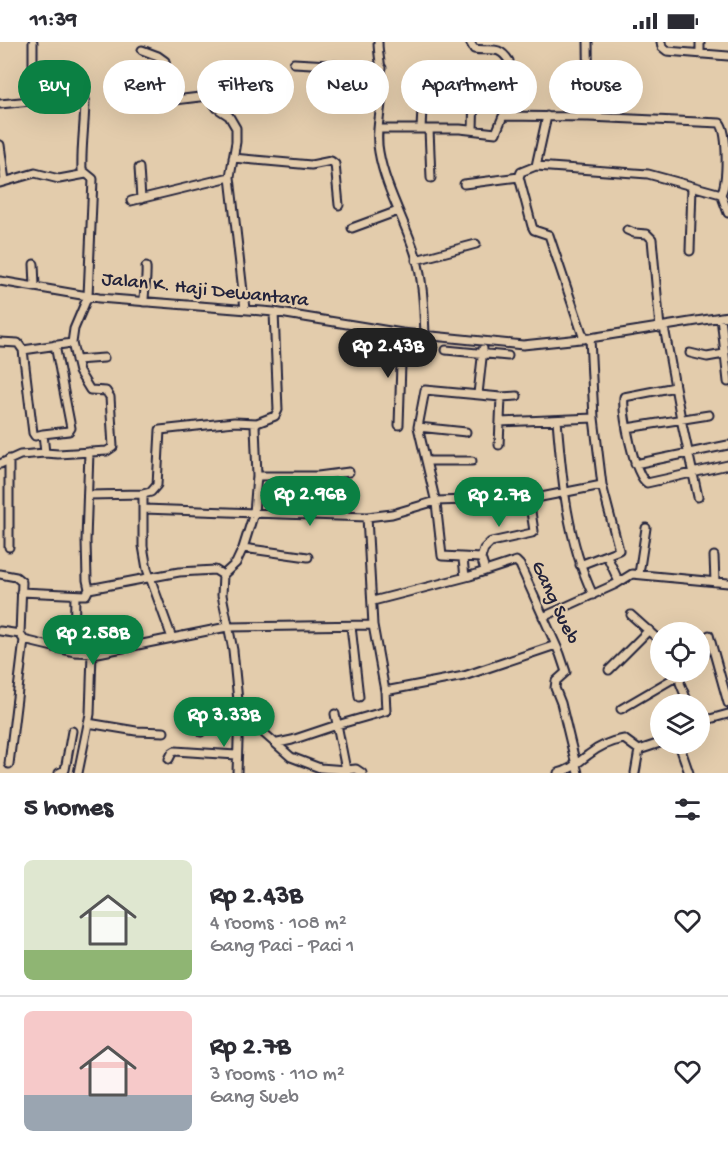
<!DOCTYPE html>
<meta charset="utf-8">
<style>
body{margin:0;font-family:"Gochi Hand",sans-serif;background:#f2f2f3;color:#2b2b33;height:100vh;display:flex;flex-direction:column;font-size:22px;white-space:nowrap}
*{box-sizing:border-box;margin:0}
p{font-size:20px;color:#7c7c81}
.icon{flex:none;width:33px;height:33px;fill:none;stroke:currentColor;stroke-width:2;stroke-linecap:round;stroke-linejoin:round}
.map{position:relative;height:731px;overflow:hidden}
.side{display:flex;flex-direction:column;background:#fff;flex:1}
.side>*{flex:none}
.banner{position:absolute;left:18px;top:18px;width:693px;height:54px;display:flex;gap:12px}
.fabs{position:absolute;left:650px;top:580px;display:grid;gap:12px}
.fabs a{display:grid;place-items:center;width:60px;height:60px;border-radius:50%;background:#fff;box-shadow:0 6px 24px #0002;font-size:30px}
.price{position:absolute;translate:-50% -51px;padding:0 14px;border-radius:21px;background:#0b8043;color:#fff;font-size:20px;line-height:39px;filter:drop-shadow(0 2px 3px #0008)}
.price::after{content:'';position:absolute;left:50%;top:36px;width:18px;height:14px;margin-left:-9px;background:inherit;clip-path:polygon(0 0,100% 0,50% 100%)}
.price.selected{background:#222;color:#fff}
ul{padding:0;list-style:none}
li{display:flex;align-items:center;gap:18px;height:150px;padding:0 24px}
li+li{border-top:2px solid #e1e1e2}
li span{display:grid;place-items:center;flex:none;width:168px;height:120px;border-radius:9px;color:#555}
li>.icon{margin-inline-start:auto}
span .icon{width:72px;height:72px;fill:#fffc;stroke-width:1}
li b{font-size:26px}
h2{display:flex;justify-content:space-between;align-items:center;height:72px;padding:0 24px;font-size:26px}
.chip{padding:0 21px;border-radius:27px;background:#fff;box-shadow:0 6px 24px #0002;font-size:21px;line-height:54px}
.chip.selected{background:#0b8043;color:#fff}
.status{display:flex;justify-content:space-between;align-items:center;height:42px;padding:0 30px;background:#fff;direction:ltr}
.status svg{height:16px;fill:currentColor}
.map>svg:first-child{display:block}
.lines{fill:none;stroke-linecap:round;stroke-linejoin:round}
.minor-casing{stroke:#22223b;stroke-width:11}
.minor{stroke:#e3ccac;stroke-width:7}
.labels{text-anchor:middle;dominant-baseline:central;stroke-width:4.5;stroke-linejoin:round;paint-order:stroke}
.street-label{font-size:20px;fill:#22223b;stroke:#e3ccac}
</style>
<div class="status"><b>11:39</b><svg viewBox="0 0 49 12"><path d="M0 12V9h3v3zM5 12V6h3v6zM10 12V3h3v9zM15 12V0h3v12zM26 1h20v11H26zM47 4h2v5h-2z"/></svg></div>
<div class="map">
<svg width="728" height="731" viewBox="0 0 728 731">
<rect width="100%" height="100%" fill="#e3ccac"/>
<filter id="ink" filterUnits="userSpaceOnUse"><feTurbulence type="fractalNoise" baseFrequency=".0167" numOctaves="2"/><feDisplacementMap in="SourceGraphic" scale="12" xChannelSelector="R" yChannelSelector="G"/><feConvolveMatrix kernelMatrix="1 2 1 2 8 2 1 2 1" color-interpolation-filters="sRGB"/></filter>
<g filter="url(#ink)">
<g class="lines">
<defs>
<path id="minor" d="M378,0c0,17 6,33 4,51 -1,19 -7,40 -3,59 6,35 25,67 36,101 8,25 9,56 10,82
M470,0l4,7c16,3 24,-5 35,12
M588,0l1,75
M661,0l1,5 5,4 61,5
M142,8l16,6 7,5 6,41
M700,12v-12
M294,21l88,5
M33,59v-59
M0,62l82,-8 3,3c0,24 -4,47 -3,71l11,9 -5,117 -14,33 -2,14 7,29 11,18 16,1 4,6 3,50 -6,4 -49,3 -13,-1
M142,62l66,-8 9,12 12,8 7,12v14l-6,35 15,132
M379,87h81l36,4 7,-17 86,1 131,6c8,10 8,59 1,71l-73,-20 -112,-8 -15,6 -2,5 13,49 2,4 15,5 35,104
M421,87l2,-41
M429,87l2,49
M473,88l1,-39
M0,103l5,36
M233,116l78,7 20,-4 4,3 4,41
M536,124l11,-50
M139,126l2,31
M0,141l35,-10 24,6 27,-5
M464,142l55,-7
M721,152l7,19
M131,159l99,-24
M352,186l46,-17
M627,188l7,3 13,1 5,5 8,89
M690,209l2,-64
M416,218l60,-16
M34,222l1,22
M0,239l99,17 175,14 128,21 121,12 67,-7 138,-22
M144,260c0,-12 3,-23 2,-35
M721,275l7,65
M664,285l17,92 17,78
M0,300l18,1 5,7 10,83 2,3 8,-2 2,19 -25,2 -20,9
M23,308l49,-7
M446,308l62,6
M690,311l17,4 17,-3
M76,318l28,-2
M675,345l-51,10c-2,16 10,78 23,86l81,-18
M478,352l5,-45
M557,378c5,60 10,120 36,175
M500,380l94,-4
M399,383l3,-92
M418,385l18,76 6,53 39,2 4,12
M627,386l82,-13
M466,390l-48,-5 7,-37 76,7 16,-1
M43,392l26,-3 2,-3 -16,-83
M499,403l2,-48
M89,410l-3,89 1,39 2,9 90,-17 36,-2 8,5
M9,417v88
M427,419h45
M635,422l93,-19
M257,434h61l31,-4
M88,453l55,-1
M144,467l223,8 25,-3 44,-13 100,-3 66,-13
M243,506l65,9
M607,514l12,26
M714,514l1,26
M481,516l3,-9 7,-7 41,-9 2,-2 -5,-32
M463,517l2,18
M580,523l39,-15 -17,-65 -8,-67 -4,-80
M0,532l16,3 6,5 -2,52 4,6 50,12 24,1 129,-26 146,-2
M639,532l7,-46
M21,550l65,3 3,-6
M373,559l97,-25 46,-15 4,4 40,89 6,18 -10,9 -1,7 6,15 17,70
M631,573l29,26
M543,575l73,-33 16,-10 96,9
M351,584l8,71
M0,589l20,3
M709,593l19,68
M172,596l-25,-69 -4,-23v-52l8,-2 6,-7 3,-55 74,-8 23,1
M74,610l1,-57
M609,628l40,-40
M682,630l-2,11 9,22
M385,649l79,-15 92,-31
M621,667l60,-35
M335,672l11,56
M699,680l29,-8
M88,681l48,8 28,1
M201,690l5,-7 32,-2 20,5 33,29 29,11 26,2 10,-1 6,4
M278,701l14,-3 45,-15 49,-14 -1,-20 -12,-66 -6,-108
M679,702l10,29
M169,717l3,-6 3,-2 61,4
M9,722l15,-124
M59,731l6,-3 7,-39
M78,731l12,-59 2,-61
M237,731l2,-62 -6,-61 -11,-55 1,-20 13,-12 7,-15 11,-35 3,-37 -2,-50 2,-3 18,-7 3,-6 -4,-98
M558,731c13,-3 19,-10 30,-18 10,-8 23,-14 36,-16l15,11 21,-7
M635,731l4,-23"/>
</defs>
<!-- minor casing -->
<use href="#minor" class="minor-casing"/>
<!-- minor -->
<use href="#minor" class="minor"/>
</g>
</g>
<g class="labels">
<!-- street labels -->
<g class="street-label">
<text transform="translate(205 249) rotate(6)">Jalan K. Haji Dewantara</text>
<text transform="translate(554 561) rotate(65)">Gang Sueb</text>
</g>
</g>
</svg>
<div class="fabs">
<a><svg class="icon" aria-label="locate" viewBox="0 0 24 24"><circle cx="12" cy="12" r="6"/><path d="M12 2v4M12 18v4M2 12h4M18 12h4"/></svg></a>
<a><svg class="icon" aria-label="layers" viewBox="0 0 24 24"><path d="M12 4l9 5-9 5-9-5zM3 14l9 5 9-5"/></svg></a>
</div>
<b class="price selected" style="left:388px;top:337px">Rp 2.43B</b>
<b class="price" style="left:310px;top:485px">Rp 2.96B</b>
<b class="price" style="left:499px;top:486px">Rp 2.7B</b>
<b class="price" style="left:93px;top:624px">Rp 2.58B</b>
<b class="price" style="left:224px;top:706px">Rp 3.33B</b>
<div class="banner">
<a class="chip selected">Buy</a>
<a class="chip">Rent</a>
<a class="chip">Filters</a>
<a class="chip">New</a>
<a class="chip">Apartment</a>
<a class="chip">House</a>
</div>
</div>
<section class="side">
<h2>5 homes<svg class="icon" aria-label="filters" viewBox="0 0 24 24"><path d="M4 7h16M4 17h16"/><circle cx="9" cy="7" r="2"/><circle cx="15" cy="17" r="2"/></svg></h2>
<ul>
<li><span style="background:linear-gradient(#dfe7d0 75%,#8fb573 0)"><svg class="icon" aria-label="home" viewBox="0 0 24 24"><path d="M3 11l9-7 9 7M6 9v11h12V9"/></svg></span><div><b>Rp 2.43B</b><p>4 rooms · 108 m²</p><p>Gang Paci - Paci 1</p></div><svg class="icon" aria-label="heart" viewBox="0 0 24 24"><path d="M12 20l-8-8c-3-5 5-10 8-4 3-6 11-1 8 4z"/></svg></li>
<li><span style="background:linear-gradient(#f6c9c9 70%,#9aa5b1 0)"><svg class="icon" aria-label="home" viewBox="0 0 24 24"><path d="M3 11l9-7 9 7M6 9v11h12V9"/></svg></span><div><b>Rp 2.7B</b><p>3 rooms · 110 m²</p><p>Gang Sueb</p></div><svg class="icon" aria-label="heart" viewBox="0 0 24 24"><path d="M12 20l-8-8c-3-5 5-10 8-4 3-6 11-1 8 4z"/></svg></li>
</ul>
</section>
